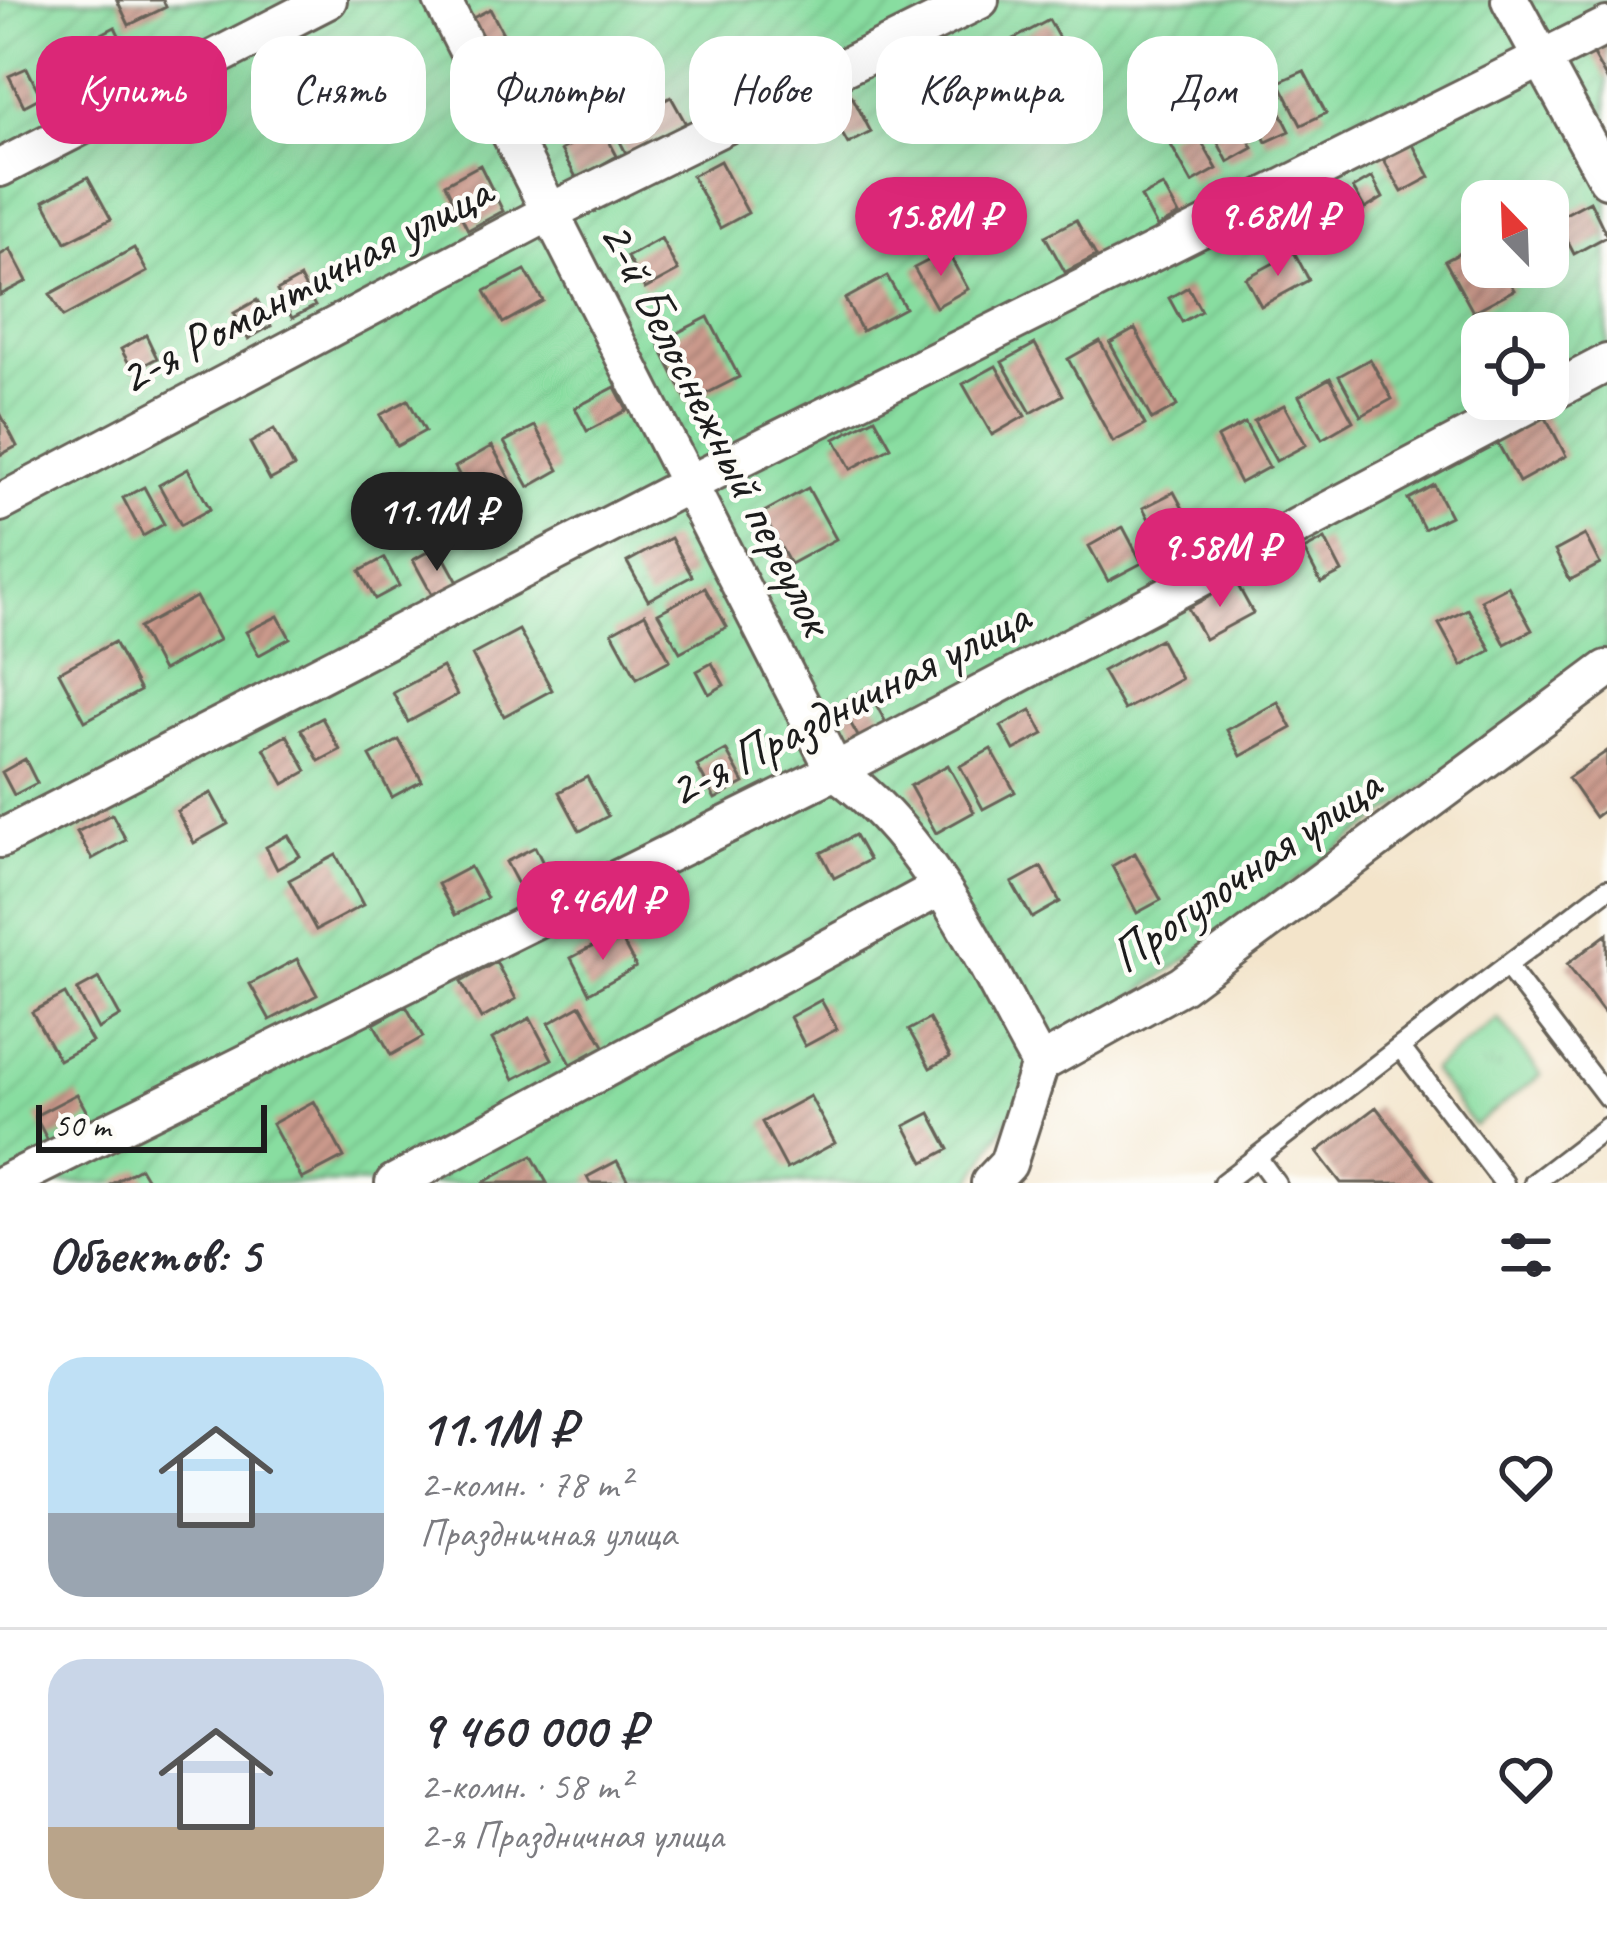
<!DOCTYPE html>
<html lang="ru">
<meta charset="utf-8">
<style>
body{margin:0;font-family:Caveat,sans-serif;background:#f2f2f3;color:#2b2b33;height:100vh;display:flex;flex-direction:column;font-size:45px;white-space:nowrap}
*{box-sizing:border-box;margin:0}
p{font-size:39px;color:#7c7c81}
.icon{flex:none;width:66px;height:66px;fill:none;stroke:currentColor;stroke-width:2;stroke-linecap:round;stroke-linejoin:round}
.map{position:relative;height:1183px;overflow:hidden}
.sheet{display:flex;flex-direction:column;background:#fff;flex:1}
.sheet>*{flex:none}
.guide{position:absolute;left:36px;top:36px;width:1536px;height:108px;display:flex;gap:24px}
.needle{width:78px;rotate:337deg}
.fabs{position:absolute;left:1461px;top:180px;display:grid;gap:24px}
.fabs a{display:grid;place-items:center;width:108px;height:108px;border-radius:24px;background:#fff;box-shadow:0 12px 48px #0002;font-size:60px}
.scale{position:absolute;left:36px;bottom:30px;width:231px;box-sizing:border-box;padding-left:12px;border:6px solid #1c1c1c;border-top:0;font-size:33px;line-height:42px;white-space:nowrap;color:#1c1c1c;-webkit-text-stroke:9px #fdfcf7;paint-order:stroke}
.price{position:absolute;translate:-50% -102px;padding:0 27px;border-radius:42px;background:#db2777;color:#fff;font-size:39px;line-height:78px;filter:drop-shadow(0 3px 6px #0008)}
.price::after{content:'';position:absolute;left:50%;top:72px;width:36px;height:27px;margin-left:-18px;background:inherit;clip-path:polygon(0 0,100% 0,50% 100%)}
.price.current{background:#222;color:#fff}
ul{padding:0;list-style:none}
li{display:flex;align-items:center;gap:36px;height:300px;padding:0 48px}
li+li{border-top:3px solid #e1e1e2}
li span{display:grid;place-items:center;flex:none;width:336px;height:240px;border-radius:36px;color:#555}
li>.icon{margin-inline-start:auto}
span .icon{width:144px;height:144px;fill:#fffc;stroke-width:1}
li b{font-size:51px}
h2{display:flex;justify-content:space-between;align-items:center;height:144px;padding:0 48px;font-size:51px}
.pill{padding:0 42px;border-radius:36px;background:#fff;box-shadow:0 12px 48px #0002;font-size:42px;line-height:108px}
.pill.current{background:#db2777;color:#fff}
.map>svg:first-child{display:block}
.grass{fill:url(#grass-tufts);stroke:#527c5e;stroke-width:3}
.garden{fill:url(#garden-furrows);stroke:#527c5e;stroke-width:3;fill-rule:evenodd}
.building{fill:url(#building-hatch)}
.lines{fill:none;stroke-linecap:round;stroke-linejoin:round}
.lane-casing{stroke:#676259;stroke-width:24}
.street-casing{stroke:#676259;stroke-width:42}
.lane{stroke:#fff;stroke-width:18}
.street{stroke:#fff;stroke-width:36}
.labels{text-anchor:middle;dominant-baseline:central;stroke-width:9;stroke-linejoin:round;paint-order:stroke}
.street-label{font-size:51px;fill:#1c1c1c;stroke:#fdfcf7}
</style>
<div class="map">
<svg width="1607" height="1183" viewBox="0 0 1607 1183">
<defs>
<pattern id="grass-tufts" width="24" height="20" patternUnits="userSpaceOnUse" patternTransform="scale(3)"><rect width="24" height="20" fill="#88dda0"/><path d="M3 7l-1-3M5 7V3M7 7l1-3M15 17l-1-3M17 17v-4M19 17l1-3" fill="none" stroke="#75bd89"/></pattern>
<pattern id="garden-furrows" width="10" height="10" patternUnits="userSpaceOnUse" patternTransform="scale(3)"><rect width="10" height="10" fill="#88dda0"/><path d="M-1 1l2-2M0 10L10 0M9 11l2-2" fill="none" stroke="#75bd89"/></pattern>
<pattern id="building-hatch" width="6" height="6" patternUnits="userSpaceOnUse" patternTransform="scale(3)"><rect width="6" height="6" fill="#cb9a8c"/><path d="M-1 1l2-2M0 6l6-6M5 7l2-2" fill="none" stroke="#a47d72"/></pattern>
</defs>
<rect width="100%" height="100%" fill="#fdfcf7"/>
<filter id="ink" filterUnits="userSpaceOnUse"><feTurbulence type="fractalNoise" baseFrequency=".00833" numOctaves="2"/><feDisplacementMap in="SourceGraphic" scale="24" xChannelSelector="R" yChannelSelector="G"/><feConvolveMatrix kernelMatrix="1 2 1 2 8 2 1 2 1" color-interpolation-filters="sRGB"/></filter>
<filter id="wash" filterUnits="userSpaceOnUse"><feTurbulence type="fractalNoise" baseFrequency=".004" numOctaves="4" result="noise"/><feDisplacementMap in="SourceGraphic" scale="48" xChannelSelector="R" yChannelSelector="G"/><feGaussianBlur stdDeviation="2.7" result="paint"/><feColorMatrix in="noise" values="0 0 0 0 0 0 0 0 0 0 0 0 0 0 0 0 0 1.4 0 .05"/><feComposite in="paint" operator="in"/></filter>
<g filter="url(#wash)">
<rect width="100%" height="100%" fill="#f3e4ca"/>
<!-- grass -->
<path class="grass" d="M1498,1019l43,56 -67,51 -42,-56z"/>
<!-- garden -->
<path class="garden" d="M0,0h1607v655l-518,374 -79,87 -40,67h-970zM1482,201h66v66h-66zM1482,333h66v66h-66z"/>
<g id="blocks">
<!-- building -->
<path class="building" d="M117,0h46l3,7 -37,18z
M490,9l17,32 -22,13 -18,-33z
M1049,20l25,46 -37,20 -25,-46z
M115,27l17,34 -23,11 -17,-33z
M1607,45v35l-15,-27z
M940,52l16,29 -23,13 -16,-29z
M27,68l14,29 -17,9 -15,-30z
M1304,71l22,42 -25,12 -22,-43z
M578,73l18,32 -63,34 -17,-32z
M1268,87l22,44 -24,11 -21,-43z
M852,96l19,36 -23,12 -20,-35z
M671,97l15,27 -59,31 -14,-27z
M1230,105l23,43 -25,14 -23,-44z
M1191,123l26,46 -25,14 -26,-47z
M602,128l15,28 -40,23 -16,-29z
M1410,139l20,38 -28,15 -21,-37z
M720,161l28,52 -28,15 -28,-52z
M480,165l23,46 -35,19 -23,-46z
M88,177l23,42 -45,23 -22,-41z
M1372,177l11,21 -18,11 -12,-21z
M1163,186l16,29 -22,12 -16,-30z
M1590,201l17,35 -33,18 -18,-35z
M1076,220l20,36 -31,16 -20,-36z
M661,238l17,33 -33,18 -18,-32z
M1482,242v25h19l13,23 -41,22 -28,-51z
M134,248l13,24 -84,45 -13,-23z
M10,249l17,32 -27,14v-40z
M947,251l21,38 -32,18 -22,-39z
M1294,252l15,28 -48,26 -15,-28z
M525,270l18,31 -40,22 -18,-32z
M887,276l18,32 -43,23 -17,-32z
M300,278l15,28 -23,12 -15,-27z
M1188,287l13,24 -19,11 -13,-24z
M257,300l14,26 -23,13 -14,-26z
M708,317l31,60 -51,26 -30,-60z
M1135,329l42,77 -25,14 -42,-77z
M146,335l11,23 -24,13 -12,-22z
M1100,341l45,84 -32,17 -45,-83z
M1035,344l28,51 -32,18 -29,-51z
M1370,359l22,40 -31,17 -22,-40z
M996,366l29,50 -33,19 -29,-51z
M1330,378l23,43 -31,18 -23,-43z
M615,387l12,23 -40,21 -12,-23z
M408,400l17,31 -28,15 -17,-31z
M1284,405l22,40 -30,16 -22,-40z
M0,413l17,33 -17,9z
M1544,414l22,42 -47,26 -23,-42z
M875,418l16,29 -40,22 -16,-30z
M1245,423l24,44 -29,16 -23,-45z
M535,426l24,44 -30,17 -25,-45z
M274,429l20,38 -24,13 -20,-37z
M492,446l24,44 -38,21 -23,-44z
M188,469l22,40 -29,16 -22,-40z
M1434,485l16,31 -26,13 -16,-30z
M144,487l20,37 -21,12 -20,-38z
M390,487l18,33 -13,7 -18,-33z
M808,488l28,51 -46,25 -28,-51z
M1174,492l20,37 -31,16 -20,-37z
M1123,527l19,36 -34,18 -19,-35z
M1585,535l15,29 -30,16 -15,-29z
M671,538l21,38 -44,24 -21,-38z
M1325,539l17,33 -21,11 -17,-33z
M438,546l23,42 -25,14 -23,-42z
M384,558l15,28 -24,13 -15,-28z
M1236,582l17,31 -48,26 -17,-31z
M1508,586l24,44 -27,14 -24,-44z
M705,588l22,39 -47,25 -22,-39z
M196,597l23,43 -57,31 -23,-43z
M1468,609l23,41 -29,16 -23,-42z
M645,614l25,46 -33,18 -25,-46z
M278,616l12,22 -31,17 -13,-23z
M519,630l33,60 -48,26 -32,-61z
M1160,639l21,40 -57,31 -22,-39z
M114,642l26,49 -55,30 -26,-49z
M712,663l12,22 -15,9 -12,-23z
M442,667l15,28 -49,27 -15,-29z
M867,688l23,42 -27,15 -24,-42z
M1278,702l14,26 -51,28 -14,-26z
M1031,710l13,24 -30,16 -13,-24z
M322,718l18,32 -21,11 -18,-32z
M287,735l20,36 -23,13 -20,-36z
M399,740l23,41 -30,16 -22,-41z
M991,749l24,43 -32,17 -23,-43z
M726,750l18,33 -29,16 -18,-33z
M1607,751v57l-12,9 -27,-39z
M25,759l12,24 -23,12 -12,-23z
M948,765l26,47 -38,21 -26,-47z
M587,777l21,39 -28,15 -21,-39z
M211,793l17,31 -34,19 -17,-32z
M112,814l14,26 -34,19 -15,-27z
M288,835l12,21 -23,13 -11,-22z
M855,835l14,25 -35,18 -13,-25z
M535,847l13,26 -28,15 -14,-26z
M1135,853l26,47 -24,13 -25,-47z
M336,855l27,50 -47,25 -27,-50z
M470,867l17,31 -32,17 -17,-31z
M1041,867l19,35 -28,16 -20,-35z
M618,933l18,34 -47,26 -18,-35z
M1607,934v83l-40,-53z
M297,959l20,36 -47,25 -20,-36z
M496,962l20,37 -35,20 -20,-37z
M99,978l21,38 -22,13 -21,-39z
M65,994l27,48 -33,18 -27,-48z
M821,1000l16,29 -32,17 -15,-29z
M581,1005l23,41 -33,18 -22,-41z
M406,1006l17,31 -32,18 -17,-31z
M530,1018l22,41 -38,20 -22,-40z
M929,1019l21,38 -20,11 -21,-38z
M77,1094l13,24 -42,23 -13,-25z
M810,1096l25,47 -48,26 -25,-47z
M314,1101l30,56 -42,22 -30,-55z
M1376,1107l59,76h-94l-24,-31z
M930,1113l19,36 -25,13 -19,-36z
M532,1156l15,27h-65z
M617,1161l12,22h-39l-3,-6z
M140,1168l9,15h-36z"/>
</g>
</g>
<g filter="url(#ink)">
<use href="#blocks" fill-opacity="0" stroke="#676259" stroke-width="3"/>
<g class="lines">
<defs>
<path id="lane" d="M1507,966l100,131
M1400,1047l207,-158
M1257,1157l19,26
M1223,1183l177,-136 104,136
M1534,1183l73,-56"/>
<path id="street" d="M442,0l393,771c97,68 148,192 205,293
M1510,0l97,179
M0,168l328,-168
M1548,394l59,-31
M0,503l550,-291 430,-212
M0,839l691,-356 916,-457
M5,1183l830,-412 704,-372
M394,1183l547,-296
M990,1183l18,-19 32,-100 142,-79 425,-316"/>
</defs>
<!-- lane casing -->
<use href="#lane" class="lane-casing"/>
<!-- street casing -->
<use href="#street" class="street-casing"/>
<!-- lane -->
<use href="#lane" class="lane"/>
<!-- street -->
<use href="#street" class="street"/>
</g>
</g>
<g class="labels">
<!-- street labels -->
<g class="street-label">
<text transform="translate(304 284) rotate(-28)">2-я Романтичная улица</text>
<text transform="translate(717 427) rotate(63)">2-й Белоснежный переулок</text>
<text transform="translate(848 703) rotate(-27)">2-я Праздничная улица</text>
<text transform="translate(1245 870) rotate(-35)">Прогулочная улица</text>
</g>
</g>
</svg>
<div class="fabs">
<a><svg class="needle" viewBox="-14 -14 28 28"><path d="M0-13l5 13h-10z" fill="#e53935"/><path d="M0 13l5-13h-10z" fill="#7c7c81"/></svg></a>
<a><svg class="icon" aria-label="locate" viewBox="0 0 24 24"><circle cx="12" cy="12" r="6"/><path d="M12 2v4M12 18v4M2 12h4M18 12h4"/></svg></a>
</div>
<div class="scale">50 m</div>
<b class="price" style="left:941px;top:279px">15.8M ₽</b>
<b class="price" style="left:1278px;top:279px">9.68M ₽</b>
<b class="price current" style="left:437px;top:574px">11.1M ₽</b>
<b class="price" style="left:1220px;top:610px">9.58M ₽</b>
<b class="price" style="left:603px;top:963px">9.46M ₽</b>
<div class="guide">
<a class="pill current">Купить</a>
<a class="pill">Снять</a>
<a class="pill">Фильтры</a>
<a class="pill">Новое</a>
<a class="pill">Квартира</a>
<a class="pill">Дом</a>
</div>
</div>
<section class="sheet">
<h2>Объектов: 5<svg class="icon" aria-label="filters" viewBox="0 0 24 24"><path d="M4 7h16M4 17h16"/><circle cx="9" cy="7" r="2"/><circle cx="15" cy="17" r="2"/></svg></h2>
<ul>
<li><span style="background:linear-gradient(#bfe0f5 65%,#9aa5b1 0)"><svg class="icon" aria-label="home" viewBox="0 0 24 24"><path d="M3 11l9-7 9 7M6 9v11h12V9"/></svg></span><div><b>11.1M ₽</b><p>2-комн. · 78 m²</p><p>Праздничная улица</p></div><svg class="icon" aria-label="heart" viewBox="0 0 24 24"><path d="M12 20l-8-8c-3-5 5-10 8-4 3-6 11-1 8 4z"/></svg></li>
<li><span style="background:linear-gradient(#c9d6e8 70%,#b9a48a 0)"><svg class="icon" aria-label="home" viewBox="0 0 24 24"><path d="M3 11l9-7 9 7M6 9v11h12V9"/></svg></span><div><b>9 460 000 ₽</b><p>2-комн. · 58 m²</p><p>2-я Праздничная улица</p></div><svg class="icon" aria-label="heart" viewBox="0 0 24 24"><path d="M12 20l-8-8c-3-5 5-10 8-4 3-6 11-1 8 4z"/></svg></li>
</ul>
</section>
